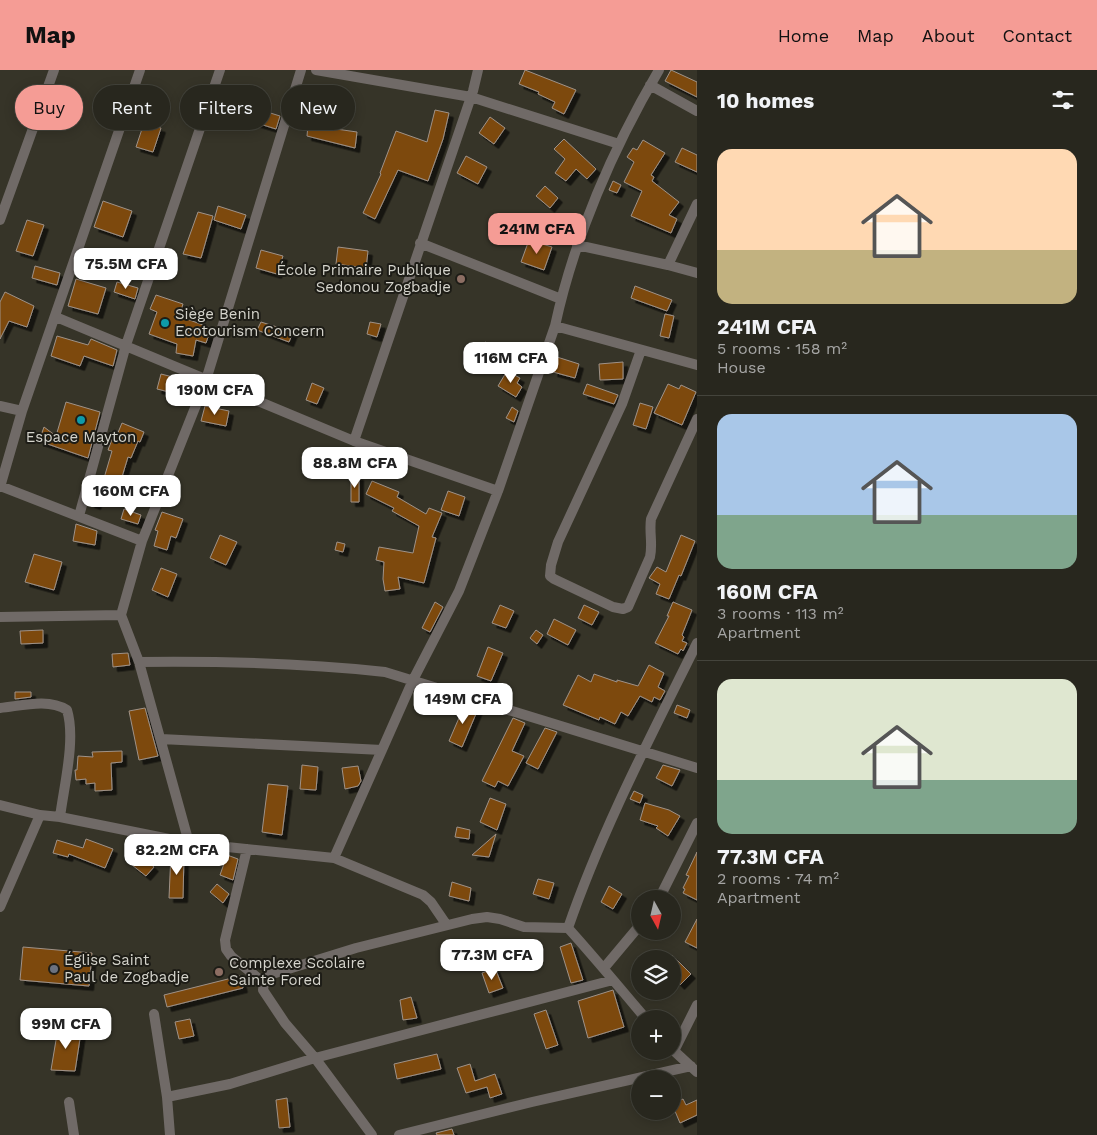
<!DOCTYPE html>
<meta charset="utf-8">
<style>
body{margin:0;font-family:"Work Sans",sans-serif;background:#34332b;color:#f1f3f6;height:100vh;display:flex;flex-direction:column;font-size:19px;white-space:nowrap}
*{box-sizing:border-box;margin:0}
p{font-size:16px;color:#a5a5a4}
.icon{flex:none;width:28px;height:28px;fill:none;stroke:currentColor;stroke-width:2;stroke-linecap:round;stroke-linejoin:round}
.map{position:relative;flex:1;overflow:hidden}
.drawer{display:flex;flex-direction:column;background:#28271e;width:400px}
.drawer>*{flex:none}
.top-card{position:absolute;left:15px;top:15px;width:475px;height:45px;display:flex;gap:10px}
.needle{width:32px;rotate:172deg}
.buttons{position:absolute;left:631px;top:820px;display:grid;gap:10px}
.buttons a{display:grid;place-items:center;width:50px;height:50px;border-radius:50%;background:#28271e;box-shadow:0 2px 12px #0003,0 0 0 1px #44443c;font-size:25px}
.price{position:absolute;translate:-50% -42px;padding:0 11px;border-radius:10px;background:#fff;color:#222;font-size:16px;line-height:32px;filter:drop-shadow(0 1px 2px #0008)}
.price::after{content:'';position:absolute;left:50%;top:30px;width:15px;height:11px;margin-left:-8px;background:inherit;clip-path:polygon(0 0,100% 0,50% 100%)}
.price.on{background:#f59c95;color:#111}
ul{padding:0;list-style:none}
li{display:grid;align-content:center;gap:10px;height:265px;padding:0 20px}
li+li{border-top:1px solid #44443c}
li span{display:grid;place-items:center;height:155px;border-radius:15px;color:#555}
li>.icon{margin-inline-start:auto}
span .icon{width:90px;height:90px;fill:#fffc;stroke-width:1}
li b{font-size:21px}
h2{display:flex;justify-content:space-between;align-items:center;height:60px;padding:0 20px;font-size:21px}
.pill{padding:0 18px;border-radius:22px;background:#28271e;box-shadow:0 2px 12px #0003,0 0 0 1px #44443c;font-size:18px;line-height:45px}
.pill.on{background:#f59c95;color:#111}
header{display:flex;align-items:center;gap:30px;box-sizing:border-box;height:70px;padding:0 25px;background:#f59c95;color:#111}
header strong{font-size:24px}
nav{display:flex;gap:28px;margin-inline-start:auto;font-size:18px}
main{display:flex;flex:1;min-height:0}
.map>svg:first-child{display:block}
.building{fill:#7d490d;stroke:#9f9288;filter:url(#shadow)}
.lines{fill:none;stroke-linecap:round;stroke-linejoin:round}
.street{stroke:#706a67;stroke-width:10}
.education-dot{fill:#8d6e63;stroke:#1d1c16;stroke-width:2}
.culture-dot{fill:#0f9aa8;stroke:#1d1c16;stroke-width:2}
.worship-dot{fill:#6b7280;stroke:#1d1c16;stroke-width:2}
.labels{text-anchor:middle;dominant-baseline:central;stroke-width:4;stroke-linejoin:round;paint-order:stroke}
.poi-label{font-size:15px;fill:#d5d4cc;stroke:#1d1c16;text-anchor:start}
</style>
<header>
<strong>Map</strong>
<nav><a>Home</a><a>Map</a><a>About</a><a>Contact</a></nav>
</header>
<main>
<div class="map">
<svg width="697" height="1065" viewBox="0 0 697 1065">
<defs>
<filter id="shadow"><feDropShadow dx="4.5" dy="4.5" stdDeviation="0" flood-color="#0009"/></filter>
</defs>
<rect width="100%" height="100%" fill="#363428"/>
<!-- building -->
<path class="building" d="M525,0l51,20 -12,24 -12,-6 3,-6 -17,-8 1,-2 -20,-8z
M671,0l26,12v15l-32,-16z
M251,37l29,9 -4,13 -29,-9z
M435,40l14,3 -6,26 -15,42 -30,-11 -23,49 -12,-6 18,-39 -1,-1 16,-42 31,11z
M490,47l15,11 -11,16 -15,-11z
M144,53l17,5 -8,24 -17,-5z
M308,55l49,7 -2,16 -48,-12z
M564,69l32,30 -9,10 -11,-10 -10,12 -11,-8 10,-14 -11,-10z
M643,70l22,13 -14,22 3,2 -2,4 27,21 -10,13 8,4 -6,14 -40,-17 11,-25 -18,-9 10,-20 -7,-5 6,-9 4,2z
M682,78l15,7v17l-22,-10z
M466,86l21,11 -9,17 -21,-11z
M613,111l8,4 -4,8 -8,-3z
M545,116l13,12 -8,10 -14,-12z
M103,131l29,10 -9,26 -29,-10z
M218,136l28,9 -5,14 -27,-9z
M198,142l15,4 -12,42 -18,-4z
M27,150l17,5 -11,31 -17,-5z
M529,170l23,7 -8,23 -23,-8z
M338,177l30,4 -2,17 -30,-4z
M261,180l22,6 -6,18 -21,-6z
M35,196l25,7 -3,12 -25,-7z
M76,209l30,9 -8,26 -30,-8z
M117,212l21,6 -3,11 -21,-7z
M635,216l37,14 -5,11 -36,-13z
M5,222l29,14 -7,21 -18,-6 -9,18v-37z
M156,225l27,9 -4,12 32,12 -5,15 -10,-3 -3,16 -17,-3 1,-9 -28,-10 8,-22 -7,-3z
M665,244l9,2 -5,22 -9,-2z
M261,252l32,10 -4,10 -32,-12z
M370,252l11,2 -4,13 -10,-3z
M57,266l31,9 3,-6 26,11 -4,16 -29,-10 -4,10 -29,-10z
M485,272l9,4 -2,3 18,8 -6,15 -18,-7 -1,3 -9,-4z
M557,287l22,7 -4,14 -22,-6z
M623,292v17l-23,1 -1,-16z
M507,301l13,7 -3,5 5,4 -6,10 -18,-11z
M161,304l32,8 -3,15 -33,-8z
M312,313l12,5 -7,16 -11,-4z
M587,314l31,11 -4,9 -31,-10z
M668,314l11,5 2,-4 15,7 -14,33 -28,-12z
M66,332l34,10 -12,46 -49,-17 5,-14 12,9z
M640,333l13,4 -7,22 -13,-4z
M205,336l24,5 -3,15 -25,-5z
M512,337l6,4 -4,11 -8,-4z
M122,353l22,9 -4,10 -2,-1 -7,17 -3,-1 -10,33 -16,-5 10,-34 -4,-1 6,-16 3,1z
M351,406h8v26h-8z
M372,411l27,11 -2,5 29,17 3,-6 13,5 -10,24 4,1 -12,45 -26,-6 2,12 -15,2 -2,-12 1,-17 -8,-2 3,-13 34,6 6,-27 -27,-15 2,-3 -28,-14z
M448,421l17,6 -6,19 -18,-6z
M93,422l7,3 -4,10 -6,-2z
M124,439l17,6 -3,9 -17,-5z
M162,442l21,7 -7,19 -5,-2 -4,14 -13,-4 4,-15 -3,-1z
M76,454l21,7 -2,14 -22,-4z
M220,465l17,7 -11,23 -16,-7z
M681,465l14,6 -14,35 -2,-1 -10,24 -13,-5 4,-10 -11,-6 8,-11 9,5z
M337,472l8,2 -2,8 -8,-2z
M34,484l28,8 -8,28 -29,-8z
M161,498l16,6 -9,23 -16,-7z
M435,532l8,5 -13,25 -8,-4z
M673,532l19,8 -10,25 2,2 -2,4 5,2 -4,8 -2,-2 -3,5 -23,-11 14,-27h-2z
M500,535l14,6 -8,17 -14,-5z
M584,535l15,7 -7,13 -14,-7z
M554,549l22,11 -8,15 -21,-11z
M43,560v13l-22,1 -1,-13z
M536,560l7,5 -6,9 -7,-6z
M488,577l15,6 -12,28 -14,-5z
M128,583l2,12 -17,2 -1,-13z
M649,595l15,8 -6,14 7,4 -5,9 -6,-3 -2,5 -12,-6 -12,20 -7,-4 -6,12 -15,-7 -1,3 -36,-15 15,-30 13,7 3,-8 23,8v-2l21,6z
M15,622h16v5l-16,2z
M465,634l13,5 -16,38 -13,-6z
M677,635l13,5 -3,8 -13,-5z
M145,638l13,48 -19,4 -10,-49z
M513,648l12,5 -13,28 12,5 -16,30 -10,-5 -3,6 -13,-6z
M545,658l12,4 -19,37 -12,-6z
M122,681v11l-11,1 1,27 -17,1v-8l-9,1v-5l-10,1 -1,-10h2l1,-14 15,1 -1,-5z
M302,695l16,2 -2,23 -16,-1z
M663,695l17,5 -8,16 -16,-8z
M358,696l3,15 -3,5 -13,3 -3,-21z
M268,714l20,2 -6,49 -20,-3z
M634,721l9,4 -3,8 -10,-4z
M490,728l16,6 -9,26 -17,-8z
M645,733l24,7 11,6 -12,20 -12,-8 2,-2 -18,-6z
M457,757l13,3 -1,9 -14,-2z
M496,764l-7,23 -17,-2z
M86,769l27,10 -8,19 -36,-14 -1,3 -15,-4 4,-13 26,8z
M697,782v48l-14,-7 2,-4 -2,-1 6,-12 -3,-1z
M171,783l13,1 -1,44h-14z
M140,785l14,12 -8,9 -14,-11z
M227,785l11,4 -5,21 -13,-5z
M538,809l16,4 -5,16 -16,-5z
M452,812l19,6 -2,13 -20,-5z
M217,814l12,10 -6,9 -13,-11z
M609,816l13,8 -9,15 -12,-7z
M697,849v29l-12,-6z
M571,873l12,37 -12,3 -11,-36z
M23,877l69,6 -3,33 -69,-6z
M672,885l19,19 -11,11 -8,-8z
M495,898l8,20 -14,5 -7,-20z
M240,906l3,12 -76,19 -3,-12z
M613,920l11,37 -36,11 -10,-37z
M411,927l6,21 -14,2 -3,-20z
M546,940l12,35 -12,4 -12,-35z
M190,949l4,17 -15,3 -4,-17z
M58,958l23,4 -6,39 -24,-1z
M437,984l4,15 -44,10 -3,-15z
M470,994l5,17 20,-7 7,20 -12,4 -3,-11 -21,6 -9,-25z
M287,1028l3,29 -11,1 -3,-28z
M683,1029l3,6 11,-5v15l-17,8 -8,-19z
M452,1059l2,6h-17l-1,-2z"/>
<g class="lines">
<!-- street -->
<path class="street" d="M316,0l155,27 148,47
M650,15l47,26
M0,150l54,-150
M420,173l141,56
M577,175l91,20 29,8
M668,195l29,-61
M56,247l298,124 144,50
M555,256l142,39
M641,280l-19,54 -64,138 -7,23 -1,11 4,3 59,28 10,2 5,-2 22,-50c3,-13 -1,-25 1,-38l46,-100
M0,336l22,5
M354,371l119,-350 5,-21
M0,416l142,55
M0,417l22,-76 118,-341
M79,446l47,-171 94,-275
M0,547l121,-2
M139,592c82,-1 164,1 246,10l312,96
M0,638c21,-2 48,-10 67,2 9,29 -3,76 -7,107
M161,669l221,11
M0,735l40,10 20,2 129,26 145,15 89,37 8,7 15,22
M189,773l-50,-181 -18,-47 21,-74 64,-161 95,-310
M247,779l-22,91 1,9 5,7 33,27
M334,788l79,-178 46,-89 39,-100 57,-165c19,-88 58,-178 104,-256
M659,829l38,-76
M0,837l40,-92
M568,858c34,-99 83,-192 129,-285
M604,898l36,-43
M154,944l13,83 3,38
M672,979l25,23
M674,981l23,-46
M167,1027l63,-13 85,-26 298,-78
M69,1032l5,33
M372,1065l-57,-77 -30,-35 -22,-33 1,-7 5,-8 87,-27 116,-29 15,-2 13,2 24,8 44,1c27,30 52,60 78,91
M399,1065l133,-33 159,-36"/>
</g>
<!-- markers -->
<g class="education-dot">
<circle cx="461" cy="209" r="5"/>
<circle cx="219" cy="902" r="5"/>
</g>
<g class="culture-dot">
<circle cx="165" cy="253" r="5"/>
<circle cx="81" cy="350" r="5"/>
</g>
<circle class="worship-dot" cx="54" cy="899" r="5"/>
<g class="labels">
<!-- poi labels -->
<g class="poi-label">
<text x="451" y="200" text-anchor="end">École Primaire Publique<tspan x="451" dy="17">Sedonou Zogbadje</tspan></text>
<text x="175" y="244">Siège Benin<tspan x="175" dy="17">Ecotourism Concern</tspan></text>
<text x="81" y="367" text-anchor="middle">Espace Mayton</text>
<text x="64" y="890">Église Saint<tspan x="64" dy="17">Paul de Zogbadje</tspan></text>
<text x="229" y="893">Complexe Scolaire<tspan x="229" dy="17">Sainte Fored</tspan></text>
</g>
</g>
</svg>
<div class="buttons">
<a><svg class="needle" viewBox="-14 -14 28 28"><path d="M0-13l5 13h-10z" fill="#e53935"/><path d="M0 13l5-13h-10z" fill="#a5a5a4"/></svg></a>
<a><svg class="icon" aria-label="layers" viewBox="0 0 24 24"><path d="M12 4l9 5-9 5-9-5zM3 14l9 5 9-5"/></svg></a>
<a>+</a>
<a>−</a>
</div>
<b class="price on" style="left:537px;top:185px">241M CFA</b>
<b class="price" style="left:126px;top:220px">75.5M CFA</b>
<b class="price" style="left:511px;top:314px">116M CFA</b>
<b class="price" style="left:215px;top:346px">190M CFA</b>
<b class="price" style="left:355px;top:419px">88.8M CFA</b>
<b class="price" style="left:131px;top:447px">160M CFA</b>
<b class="price" style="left:463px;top:655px">149M CFA</b>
<b class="price" style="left:177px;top:806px">82.2M CFA</b>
<b class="price" style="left:492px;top:911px">77.3M CFA</b>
<b class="price" style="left:66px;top:980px">99M CFA</b>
<div class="top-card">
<a class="pill on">Buy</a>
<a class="pill">Rent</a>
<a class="pill">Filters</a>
<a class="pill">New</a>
</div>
</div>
<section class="drawer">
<h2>10 homes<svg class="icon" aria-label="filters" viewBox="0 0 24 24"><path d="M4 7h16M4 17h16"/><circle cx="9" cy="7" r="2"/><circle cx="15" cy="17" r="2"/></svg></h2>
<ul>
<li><span style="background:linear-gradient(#ffd9b3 65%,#c2b280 0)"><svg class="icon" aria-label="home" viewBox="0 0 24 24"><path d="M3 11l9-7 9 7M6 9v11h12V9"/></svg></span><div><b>241M CFA</b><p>5 rooms · 158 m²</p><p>House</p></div></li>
<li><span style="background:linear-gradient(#a9c7e8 65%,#7fa58c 0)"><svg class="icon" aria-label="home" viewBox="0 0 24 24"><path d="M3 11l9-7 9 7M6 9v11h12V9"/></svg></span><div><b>160M CFA</b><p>3 rooms · 113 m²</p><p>Apartment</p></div></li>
<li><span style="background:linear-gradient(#dfe7d0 65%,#7fa58c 0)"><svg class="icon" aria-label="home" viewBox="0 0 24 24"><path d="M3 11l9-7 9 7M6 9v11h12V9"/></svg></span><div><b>77.3M CFA</b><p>2 rooms · 74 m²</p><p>Apartment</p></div></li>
</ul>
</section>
</main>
